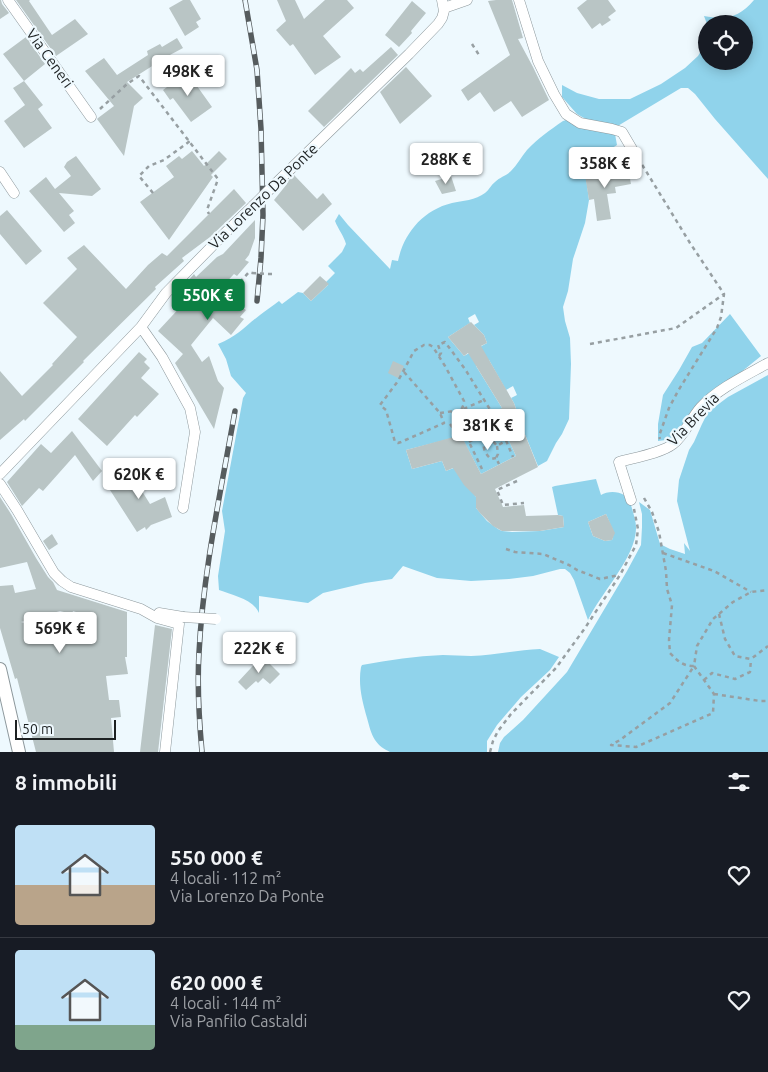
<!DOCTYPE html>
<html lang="it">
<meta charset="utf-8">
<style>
body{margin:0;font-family:Ubuntu,sans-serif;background:#242831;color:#f1f3f6;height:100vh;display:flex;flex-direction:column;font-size:19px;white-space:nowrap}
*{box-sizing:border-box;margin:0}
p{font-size:16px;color:#9ea1a6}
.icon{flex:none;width:28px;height:28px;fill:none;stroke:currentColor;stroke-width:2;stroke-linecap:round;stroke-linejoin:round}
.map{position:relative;height:752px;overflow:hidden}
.side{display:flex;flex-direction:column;background:#171b24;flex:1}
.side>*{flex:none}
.buttons{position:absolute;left:698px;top:15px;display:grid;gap:10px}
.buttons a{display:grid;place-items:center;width:55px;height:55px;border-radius:50%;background:#171b24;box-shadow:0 2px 12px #0003;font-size:25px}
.scale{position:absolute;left:15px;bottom:12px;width:101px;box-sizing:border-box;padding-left:5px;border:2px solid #1d2122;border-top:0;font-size:14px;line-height:18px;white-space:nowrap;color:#1d2122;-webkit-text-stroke:4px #eef9fe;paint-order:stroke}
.price{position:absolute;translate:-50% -42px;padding:0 11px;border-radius:5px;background:#fff;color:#222;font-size:16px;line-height:32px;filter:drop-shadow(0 1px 2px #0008)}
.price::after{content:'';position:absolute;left:50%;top:30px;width:15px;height:11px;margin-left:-8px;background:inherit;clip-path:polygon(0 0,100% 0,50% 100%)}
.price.on{background:#0b8043;color:#fff}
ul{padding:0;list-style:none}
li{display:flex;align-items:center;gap:15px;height:125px;padding:0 15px}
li+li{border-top:1px solid #363941}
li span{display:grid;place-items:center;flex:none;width:140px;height:100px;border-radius:5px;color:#555}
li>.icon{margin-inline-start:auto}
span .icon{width:60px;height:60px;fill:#fffc;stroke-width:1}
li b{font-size:21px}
h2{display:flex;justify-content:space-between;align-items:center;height:60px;padding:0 15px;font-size:21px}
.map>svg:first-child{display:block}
.green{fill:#90d3eb;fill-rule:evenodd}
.building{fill:#b9c5c5;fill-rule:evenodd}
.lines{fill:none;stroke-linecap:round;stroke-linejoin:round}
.minor-casing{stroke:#8d989c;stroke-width:11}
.tertiary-casing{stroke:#8d989c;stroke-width:14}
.path{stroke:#979fa2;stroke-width:2.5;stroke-dasharray:4 4;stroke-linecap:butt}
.minor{stroke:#fff;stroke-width:10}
.tertiary{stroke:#fff;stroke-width:12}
.rail-casing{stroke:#565c5e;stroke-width:5.5}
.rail{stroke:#eef9fe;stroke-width:4;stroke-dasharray:11;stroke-linecap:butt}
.minor-bridge-casing{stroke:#8d989c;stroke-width:11;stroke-linecap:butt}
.path-bridge{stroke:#979fa2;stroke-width:2.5;stroke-dasharray:4 4;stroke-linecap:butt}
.minor-bridge{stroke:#fff;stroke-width:10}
.labels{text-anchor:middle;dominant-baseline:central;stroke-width:4.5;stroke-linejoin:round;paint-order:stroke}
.street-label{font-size:15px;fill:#1d2122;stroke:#eef9fe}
</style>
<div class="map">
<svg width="768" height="752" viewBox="0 0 768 752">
<rect width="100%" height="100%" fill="#eef9fe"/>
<!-- green -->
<path class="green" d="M754,0h14v179l-53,-60 -20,-25 -7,-6h-7l-65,39 -25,-5 -14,-8 -15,-17v-12l15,8 22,6h31l31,-15 24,-16 13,-12 8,-13v18h38v-37h-37l-3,-8c22,4 35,2 50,-16z
M566,120l9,5 40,9 2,11c-12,9 -27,-2 -33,18l5,37 -4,23 -12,36 -5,32 -5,16 2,14 5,17 1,26 -2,55 -7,15 -6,9 -9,18 -9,5 -14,-34 -10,-29 -3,-5 6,-3 -4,-9 -7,4 -17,-30 -13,6 26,42v17l14,31 -35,18 -20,-38 -55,14 6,19 30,-8 4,10 10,-4 20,30v11l11,13 11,8 4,2 10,1 28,-1 24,-4 -1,-11 -5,-1 -6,-28 3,-1 41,-7 5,16c6,-4 17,-4 23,0 6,4 7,10 9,17 1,4 3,10 3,15 1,29 -36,67 -48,93l-14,-40 -4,-7 -5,-4h-5l-27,7 -24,3 -38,2 -34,-3 -34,-12 -11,13 -27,4 -42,10 -15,10 -49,-7v17c-6,-14 -27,-18 -40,-23l-1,-14 7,-45 -3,-20 21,-113 3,-5 -15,-17 -5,-17 -8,-15c20,-8 26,-17 42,-29 6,-5 13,-9 19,-14l3,3 16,-12 5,1 8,8 17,-16 -2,-3 9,-9 -7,-7 14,-14 4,-8c-2,-8 -8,-15 -11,-23l4,-7 9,11 42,44 2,-9 6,1c6,-28 25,-51 54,-58 10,-2 24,-3 33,-10 4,-3 6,-8 10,-11 5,-5 11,-6 16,-11 6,-6 10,-14 16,-21 11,-12 23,-20 36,-29zM475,314l4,8 -5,3 10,10 3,8 -23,13 -16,-19 22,-14 -2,-5zM606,514l8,19 -2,7 -7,1 -12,-5 -5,-14z
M730,314l31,42 -53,43 -34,40 -16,2v-17l5,-29 16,-25 13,-23 10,-4z
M768,375v377h-270l2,-9 4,-6 19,-17 44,-48 60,-101 14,-26 1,-18v-13l-3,-12 11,8 10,34 10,5 15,5 -1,-11 6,8 -13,-50 2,-21 10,-30 5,-8 8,-18 6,-12 20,-15z
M540,649l19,8 -9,13 -29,27 -24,28 -10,16v11h-97c-6,-3 -11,-6 -15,-12 -4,-6 -6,-15 -8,-22 -5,-18 -9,-33 -6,-51l1,-2c27,-5 54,-9 81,-10 9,0 19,1 28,1 23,-1 46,-6 69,-7z"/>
<!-- building -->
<path class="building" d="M0,0h1l1,4 7,9 -9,6z
M16,0h14l-1,1 23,34 23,-16 13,15 -32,22z
M183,0h7l11,19 -5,3 3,5 -14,9 -16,-28z
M277,0h18l9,19 21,-19h22l7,8 -31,28 18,21 -26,18 -22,-31 -3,2 -14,-16 10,-9z
M496,0h16l11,38 -5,1 15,28 16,33 -27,17 -11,-16 -17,11 -14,-20 -12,9 -7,-11 49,-35 -22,-54z
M587,0h21l8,11 -8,6 3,3 -9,6 -2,-3 -8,6 -15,-21z
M412,1l14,12 -15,18 1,2 -13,14 -14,-12z
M26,37l19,27 -21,17 19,24 -5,4 14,19 -28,20 -20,-27 21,-16 -12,-17 11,-7 -21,-27z
M177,38l6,10 -15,8 -41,26 16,16 -9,8 -10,50 -27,-37 1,-1 16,-12 -29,-35 19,-13 13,17 31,-20 -1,-4 13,-7 2,3z
M391,47l7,8 -74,72 -16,-16 43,-43 4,5 5,-4 3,3z
M406,67l26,29 -32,28 -20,-32z
M187,72l25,35 -21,15 -18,-24 -3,2 -7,-10z
M192,151l12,15 15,-15 8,8 -16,16 2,2 -44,63 -29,-38 34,-25 -8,-11 13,-10 3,3z
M76,156l25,33 -9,7 -33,-3 15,18 -5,4 6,8 -11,9 -35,-41 17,-14 9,12 16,-13 -7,-9 3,-5z
M628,168l3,16 -16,3 1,6 -9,1 4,25 -14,2 -3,-22 -5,1 -4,-25z
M294,175l23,24 6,-6 9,11 -29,27 -29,-31 13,-16 -1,-1z
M451,176l5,15 -14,3 -7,-13z
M234,189l12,14 -36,34 -28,21 2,3 -29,26 1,2 -73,72 1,1 -59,59 -1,-2 -24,21v-69l22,25 31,-31 -1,-1 25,-27 -34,-34 34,-34 -10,-11 17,-13 42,44 22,-24 14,-12 5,3z
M7,210l35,41 -16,14 -26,-31v-18z
M255,220v18l-6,17 -4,5 4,2 -12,14 -3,-2 -16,17 28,19 -6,7 4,2 -13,16 -18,-17 -22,27 11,17 7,-6 9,25 6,7 -10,41 -39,-66 8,-9 -25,-23 39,-42 -10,-7 7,-8 2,3 21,-20 6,-3z
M320,276l9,8 -18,17 -8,-8z
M471,322l13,13 3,8 -6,3 33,57 10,29 14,35 -43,22 8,18 21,-2 2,11 32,-1 5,1 1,11 -24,4h-38l-9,-5 -13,-13 -4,-5v-11l-12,-12 -11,-17 -7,3 -4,-10 -30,8 -6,-19 55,-15 20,39 35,-18 -21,-45 7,-3 -34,-55 -4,3 -16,-19z
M139,352l8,7 -3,3 6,6 -9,10 18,16 -22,23 -2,-2 -28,31 -29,-27z
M393,361l11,5 -6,12 -10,-5z
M72,431l30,40 -9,10 -18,-26 -32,36 -4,-3 -17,18 -15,-24 34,-38 10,9z
M136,462l15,14 -11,12 10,16 15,-7 7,20 -21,8 -5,5 -1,-3 -8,5 -27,-42z
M0,497l11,17 25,44 12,19 5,5 4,8 70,22v45h-2l3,17 -22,2 3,24h10l2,17 -10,1 3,34h-78l-19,-74 -2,1 -15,-51v-42l13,-1 2,8 21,-4 -9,-27 -27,6zM60,611l12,3 1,-3 21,7 -8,26 -20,-6v-2l-45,-14z
M606,514l9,19 -3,7 -7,1 -12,-5 -5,-14z
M52,534l6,10 -9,6 -6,-9z
M155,625l17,4 -14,123h-18z
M262,656l18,18 -10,10 -7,-6 -5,5 -2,-2 -10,9 -8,-8z"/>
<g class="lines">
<defs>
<path id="minor" d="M8,0l83,117
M519,0l19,61 16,33 12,20 14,9 32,6 10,3 10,17
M444,8l23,-8
M0,172l14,21
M270,189l139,-135 29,-30 4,-6 2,-7 -2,-11
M141,327l21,30 28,51 5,24 -12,76
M0,474l141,-147 25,-34 59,-60 28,-27
M0,484l17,26 37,63 8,8 9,6 70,22 16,9 22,6 -14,128
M631,500l-12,-38c14,-4 43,-9 54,-18 11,-8 18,-26 28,-37 18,-19 44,-31 67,-44
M159,613l24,4"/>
<path id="tertiary" d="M0,669l19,83"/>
</defs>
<!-- minor casing -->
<use href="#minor" class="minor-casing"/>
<!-- tertiary casing -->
<use href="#tertiary" class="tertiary-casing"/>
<!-- path -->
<path class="path" d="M472,44l7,11
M100,109l27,-25 12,-8 79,103 -11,31 2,4
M638,158l52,85 34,51 -3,23 -4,11 -39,63 -9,17 -10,28 1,3
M153,193l-14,-17 10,-10 15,-6 26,-19
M268,274h4
M240,282l9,-10 3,1
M590,344l86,-16 48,-34
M439,356l2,-3 -3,-8 7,-3 20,27 34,55 14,33
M404,372l36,41 4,10 -43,19 -3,1 -3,-1 -9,-32 -6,-5 18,-24 16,-30 10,-6h6l3,2 12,19 19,35v3l-3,6
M440,413l21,-3 23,-10
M464,416l4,3 4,1 3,-4 1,-5
M473,419l13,20 7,2 4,5 10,-6
M450,424l8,11 5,-2 6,9 13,27
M486,439c-5,7 -1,15 5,20l5,-1
M469,442l30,-18
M497,446l1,8 -2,4 3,6
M517,481l-20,9 6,15 21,-2
M644,498l8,14 7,20 7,39 1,18 5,16 -3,35 1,13c8,8 12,13 24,13l3,-20 16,-27 20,-17 18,-10 17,-2
M506,549l9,3 28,2 26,11 8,5 23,9 19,-4
M663,553l51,18 37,21
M719,614l6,25 10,17 16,3 17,-13
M694,666l20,28 -1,19 -77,34 -25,-2 9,-5 50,-37z
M704,680l8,-7 23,6 15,-7 1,-13
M714,694l46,7h8
M490,752l3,-11 5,-10 13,-17 45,-46 29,-40 35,-53 16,-30 2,-16 -4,-20"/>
<!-- minor -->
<use href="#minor" class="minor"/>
<!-- tertiary -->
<use href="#tertiary" class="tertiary"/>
<defs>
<path id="rail" d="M245,0l12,70 4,59 2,86 -2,43 -4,43
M202,752c-3,-33 -5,-66 -3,-99 4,-82 22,-162 36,-242"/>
</defs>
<!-- rail casing -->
<use href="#rail" class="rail-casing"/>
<!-- rail -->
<use href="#rail" class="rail"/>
<defs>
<path id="minor-bridge" d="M253,206l17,-17
M183,617l33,2"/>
</defs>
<!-- minor-bridge casing -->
<use href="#minor-bridge" class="minor-bridge-casing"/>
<!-- path-bridge -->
<path class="path-bridge" d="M252,273l16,1"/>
<!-- minor-bridge -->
<use href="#minor-bridge" class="minor-bridge"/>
</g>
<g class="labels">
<!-- street labels -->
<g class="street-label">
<text transform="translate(50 58) rotate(54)">Via Ceneri</text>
<text transform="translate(263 196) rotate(-44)">Via Lorenzo Da Ponte</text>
<text transform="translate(693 419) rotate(-46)">Via Brevia</text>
</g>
</g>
</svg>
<div class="buttons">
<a><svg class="icon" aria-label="locate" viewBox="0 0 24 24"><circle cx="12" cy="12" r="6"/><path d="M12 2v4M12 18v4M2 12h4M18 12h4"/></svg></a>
</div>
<div class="scale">50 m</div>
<b class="price" style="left:188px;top:97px">498K €</b>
<b class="price" style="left:446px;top:185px">288K €</b>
<b class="price" style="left:605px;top:189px">358K €</b>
<b class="price on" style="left:208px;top:321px">550K €</b>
<b class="price" style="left:488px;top:451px">381K €</b>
<b class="price" style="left:139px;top:500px">620K €</b>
<b class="price" style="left:60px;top:654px">569K €</b>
<b class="price" style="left:259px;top:674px">222K €</b>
</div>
<section class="side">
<h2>8 immobili<svg class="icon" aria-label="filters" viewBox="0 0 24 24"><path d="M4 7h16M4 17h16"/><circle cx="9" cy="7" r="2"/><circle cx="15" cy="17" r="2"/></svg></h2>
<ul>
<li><span style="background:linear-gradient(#bfe0f5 60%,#b9a48a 0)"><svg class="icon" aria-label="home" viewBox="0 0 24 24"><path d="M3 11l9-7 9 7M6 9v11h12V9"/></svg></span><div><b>550 000 €</b><p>4 locali · 112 m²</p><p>Via Lorenzo Da Ponte</p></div><svg class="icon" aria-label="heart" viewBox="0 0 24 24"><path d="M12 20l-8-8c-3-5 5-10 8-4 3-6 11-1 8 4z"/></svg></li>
<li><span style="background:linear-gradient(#bfe0f5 75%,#7fa58c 0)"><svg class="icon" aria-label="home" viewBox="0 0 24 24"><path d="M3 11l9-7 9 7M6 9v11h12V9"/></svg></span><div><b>620 000 €</b><p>4 locali · 144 m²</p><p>Via Panfilo Castaldi</p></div><svg class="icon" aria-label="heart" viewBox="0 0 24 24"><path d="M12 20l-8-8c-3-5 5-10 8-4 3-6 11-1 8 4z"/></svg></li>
</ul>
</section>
